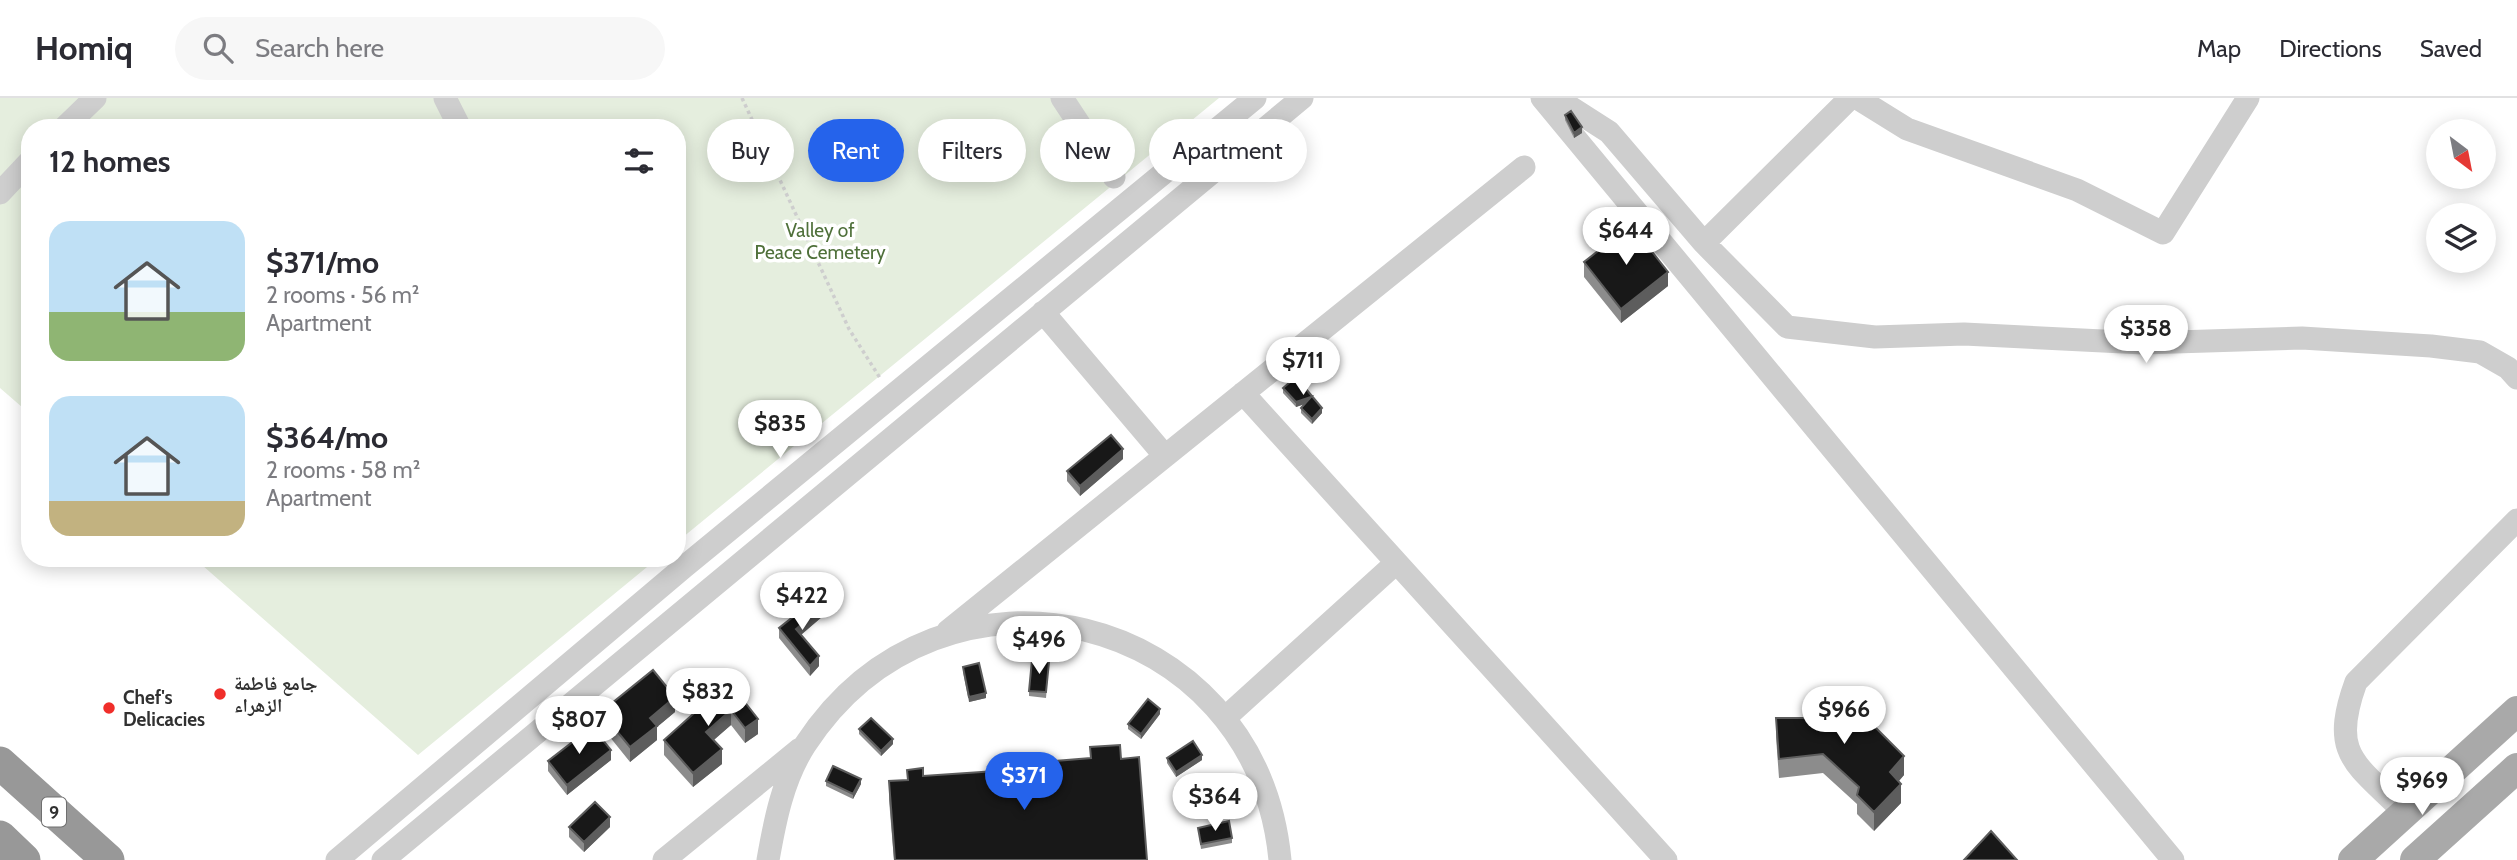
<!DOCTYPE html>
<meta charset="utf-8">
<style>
body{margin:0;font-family:Cabin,"Noto Naskh Arabic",sans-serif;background:#f7f7f7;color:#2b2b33;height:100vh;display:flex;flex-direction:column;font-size:26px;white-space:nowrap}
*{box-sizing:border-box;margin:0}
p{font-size:23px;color:#7c7c81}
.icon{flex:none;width:38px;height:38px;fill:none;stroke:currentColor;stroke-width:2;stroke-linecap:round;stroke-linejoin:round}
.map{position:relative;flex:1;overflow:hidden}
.details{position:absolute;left:21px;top:21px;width:665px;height:448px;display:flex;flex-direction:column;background:#fff;border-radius:28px;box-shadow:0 4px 18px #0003}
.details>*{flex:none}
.hud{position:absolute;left:707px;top:21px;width:665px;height:63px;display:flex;gap:14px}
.needle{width:46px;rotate:148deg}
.tools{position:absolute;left:2426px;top:21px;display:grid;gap:14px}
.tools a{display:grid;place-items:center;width:70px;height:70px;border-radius:50%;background:#fff;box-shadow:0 4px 18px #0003;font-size:35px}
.price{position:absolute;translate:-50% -60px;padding:0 16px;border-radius:24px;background:#fff;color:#222;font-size:23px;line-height:46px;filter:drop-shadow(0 2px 4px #0008)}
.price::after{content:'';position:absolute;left:50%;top:42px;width:21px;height:16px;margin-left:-10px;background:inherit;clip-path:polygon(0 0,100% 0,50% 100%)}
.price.selected{background:#2563eb;color:#fff}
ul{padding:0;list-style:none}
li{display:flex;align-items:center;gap:21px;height:175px;padding:0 28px}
li span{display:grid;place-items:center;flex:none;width:196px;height:140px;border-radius:21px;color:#555}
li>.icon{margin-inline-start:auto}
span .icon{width:84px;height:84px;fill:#fffc;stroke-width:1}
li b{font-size:30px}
h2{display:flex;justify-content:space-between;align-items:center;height:84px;padding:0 28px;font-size:30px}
.tag{padding:0 24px;border-radius:32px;background:#fff;box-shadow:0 4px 18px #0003;font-size:24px;line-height:63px}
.tag.selected{background:#2563eb;color:#fff}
header{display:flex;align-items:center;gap:42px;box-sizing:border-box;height:98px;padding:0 35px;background:#fff;border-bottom:2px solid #e1e1e2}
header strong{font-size:33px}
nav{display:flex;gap:38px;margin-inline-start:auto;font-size:24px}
.search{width:490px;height:63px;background:#f7f7f7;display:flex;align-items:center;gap:18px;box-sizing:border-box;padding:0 24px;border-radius:38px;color:#7c7c81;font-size:26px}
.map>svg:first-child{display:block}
.green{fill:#e5eede}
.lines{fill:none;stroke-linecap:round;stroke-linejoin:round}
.path{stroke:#cecece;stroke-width:3.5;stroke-dasharray:3.5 3.5;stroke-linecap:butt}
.minor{stroke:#cecece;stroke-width:23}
.major{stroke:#a9a9a9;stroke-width:30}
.highway{stroke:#989898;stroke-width:33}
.wall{fill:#8c8c8c}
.shaded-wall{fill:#5d5d5d}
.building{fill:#181818;stroke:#5d5d5d;stroke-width:2}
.poi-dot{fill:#f02e2a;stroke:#fff;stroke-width:2.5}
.labels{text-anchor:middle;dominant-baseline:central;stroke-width:7;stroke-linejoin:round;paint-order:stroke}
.shield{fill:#fff;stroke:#6f6f6f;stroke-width:2}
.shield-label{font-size:18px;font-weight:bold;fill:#313131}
.park-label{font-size:19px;fill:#4f703a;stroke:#fff}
.poi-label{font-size:19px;font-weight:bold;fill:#313131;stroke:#fff;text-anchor:start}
</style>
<header>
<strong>Homiq</strong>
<div class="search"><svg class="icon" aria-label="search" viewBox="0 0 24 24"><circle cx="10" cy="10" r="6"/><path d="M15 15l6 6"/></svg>Search here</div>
<nav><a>Map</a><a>Directions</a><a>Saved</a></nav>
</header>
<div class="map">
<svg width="2517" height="762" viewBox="0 0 2517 762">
<rect width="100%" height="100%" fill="#fff"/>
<!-- green -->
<path class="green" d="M0,0h1219l-542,444v-414h-647v286l-30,-26z
M194,460h464l-240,197z"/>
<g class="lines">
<!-- path -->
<path class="path" d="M742,0l107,231 31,49"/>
<!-- minor -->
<path class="minor" d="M445,0l15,30
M1062,0l52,79
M1542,0l631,762
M1556,0l53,34 95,111 83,84 88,10 89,-3 179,9 159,-5 129,8 49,6 28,16 9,10
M1857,0l50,31 170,61 86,43 85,-135
M64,30l31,-30
M0,95l30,-32
M1704,145l146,-145
M1043,214l122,144
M1243,295l423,467
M948,533l576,-464
M1226,619l170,-154
M2405,715c-49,-50 -76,-57 -49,-131l161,-162
M337,762l347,-293 571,-469
M383,762l919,-762
M664,762l136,-111
M768,762c7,-40 15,-81 37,-115 137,-210 451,-135 475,115"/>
<!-- major -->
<path class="major" d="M2353,762l164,-149
M2415,762l102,-92"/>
<!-- highway -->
<path class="highway" d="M0,665l108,97
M0,739l24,23"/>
</g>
<!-- wall -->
<path class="wall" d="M1565,17l17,18 -8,5 -9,-18z
M1584,164l84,24 -47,37 -37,-46z
M1283,290l39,25 -10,11 -11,-11v-5l3,-4 -8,3 -13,-14z
M1123,361l-43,37 -13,-15v-10z
M823,518l-22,19 18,31 -9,10 -31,-38v-10z
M1049,564l-3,36 -17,-2v-5z
M963,569l23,31 -17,4 -6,-30z
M729,584l29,52 -13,9 -14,-18 -18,15 9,24 -29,23 -29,-32v-15z
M1847,605l22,18 35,54 -5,6 2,22 -27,28 -17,-17v-10l-34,-31 -44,5 -3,-41v-19h31l14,-12z
M601,614h74l-18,15v13l-27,22 -29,-36z
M1160,616l-19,25 -13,-10v-5z
M859,631l34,15 -12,12 -22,-22z
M1090,649l31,12 26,101h-253l-5,-60v-19l18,-1v-10l16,6 73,-5v-11l34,3 60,-5z
M1167,660l35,2 -26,17 -9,-14z
M611,662l-44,35 -19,-24v-10z
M826,683l35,3 -8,15 -27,-13z
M569,729h41l-26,25 -15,-15z
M1198,730l34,10v5l-31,6z"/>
<!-- shaded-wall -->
<path class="shaded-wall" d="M1582,29v6l-8,5v-5z
M1668,174v14l-47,37v-14z
M1311,299v5l-15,5v-5z
M1322,310v5l-10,11v-5z
M1123,351v10l-43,37v-10z
M823,508v10l-27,23v-10z
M819,558v10l-9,10v-10z
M986,595v5l-17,4v-5z
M675,599v15l-18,15v13l-27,22v-15l20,-29z
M1160,611v5l-19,25v-5z
M731,612v15l-25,22v-15z
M758,621v15l-13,9v-15z
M893,641v5l-12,12v-5z
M722,651v15l-29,23v-14z
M611,652v10l-44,35v-10z
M1202,657v5l-26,17v-5z
M1904,658v19l-14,16v-19z
M861,681v5l-8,15v-5z
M1901,686v19l-27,28v-19z
M610,719v10l-26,25v-10z"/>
<!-- building -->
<path class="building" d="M1571,13l11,16 -8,6 -9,-18z
M1631,127l37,47 -47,37 -37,-47z
M1296,279l26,31 -10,11 -11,-11 10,-11 -15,5 -13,-14z
M1111,337l12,14 -43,37 -13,-15z
M817,500l6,8 -27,23 23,27 -9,10 -31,-38z
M1032,562l17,2 -3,30 -17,-1z
M979,565l7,30 -17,4 -6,-30z
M653,572l22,27 -25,21 7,8 -27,21 -29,-35z
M729,584l29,37 -13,9 -14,-18 -25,22 16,17 -29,24 -29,-33z
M1835,591l12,14 22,2v16l35,35 -14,16 11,12 -27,28 -17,-17 2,-8 -36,-33 -44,5 -3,-41h31v-13l14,1z
M1148,601l12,10 -19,25 -13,-10z
M871,620l22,21 -12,12 -22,-22z
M592,629l19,23 -44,35 -19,-24z
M1193,643l9,14 -26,17 -9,-14z
M1120,647l1,14 18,-2 8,103h-252l-6,-79 19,-1 -1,-10 16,-2v8l73,-5v-11l33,-2 1,5 61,-5 -1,-11z
M833,668l28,13 -8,15 -27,-13z
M595,704l15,15 -26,25 -15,-15z
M1229,723l3,17 -31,6 -3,-16z
M1991,733l26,29h-53z"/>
<!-- markers -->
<g class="poi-dot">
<circle cx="220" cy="596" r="7"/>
<circle cx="109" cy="610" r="7"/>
</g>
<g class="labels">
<!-- shield labels -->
<rect class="shield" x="42" y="699.5" width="24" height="29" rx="5"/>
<g class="shield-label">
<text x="54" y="714">9</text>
</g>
<!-- park labels -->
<g class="park-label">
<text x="820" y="132">Valley of<tspan x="820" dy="22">Peace Cemetery</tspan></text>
</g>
<!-- poi labels -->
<g class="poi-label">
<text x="234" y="585">جامع فاطمة<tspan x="234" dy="22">الزهراء</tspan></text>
<text x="123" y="599">Chef's<tspan x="123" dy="22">Delicacies</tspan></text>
</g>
</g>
</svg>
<div class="tools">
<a><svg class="needle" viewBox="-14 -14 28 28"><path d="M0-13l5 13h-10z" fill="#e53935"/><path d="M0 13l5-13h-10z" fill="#7c7c81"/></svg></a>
<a><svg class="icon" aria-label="layers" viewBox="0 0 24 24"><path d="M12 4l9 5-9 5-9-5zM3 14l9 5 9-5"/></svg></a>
</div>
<b class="price" style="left:1626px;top:169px">$644</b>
<b class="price" style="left:2146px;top:267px">$358</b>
<b class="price" style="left:1303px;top:299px">$711</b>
<b class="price" style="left:780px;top:362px">$835</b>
<b class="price" style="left:802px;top:534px">$422</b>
<b class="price" style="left:1039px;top:578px">$496</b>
<b class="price" style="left:708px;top:630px">$832</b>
<b class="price" style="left:1844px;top:648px">$966</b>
<b class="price" style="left:579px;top:658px">$807</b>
<b class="price selected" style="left:1024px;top:714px">$371</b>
<b class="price" style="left:2422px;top:719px">$969</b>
<b class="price" style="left:1215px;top:735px">$364</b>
<div class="hud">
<a class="tag">Buy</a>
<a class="tag selected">Rent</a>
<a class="tag">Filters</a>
<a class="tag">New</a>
<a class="tag">Apartment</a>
</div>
<section class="details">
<h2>12 homes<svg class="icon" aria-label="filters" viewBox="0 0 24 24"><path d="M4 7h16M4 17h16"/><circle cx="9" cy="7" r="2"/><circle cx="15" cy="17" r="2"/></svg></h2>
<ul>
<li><span style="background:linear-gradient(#bfe0f5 65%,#8fb573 0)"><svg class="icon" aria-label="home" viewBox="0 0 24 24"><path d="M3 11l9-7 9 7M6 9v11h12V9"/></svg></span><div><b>$371/mo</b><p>2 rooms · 56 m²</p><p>Apartment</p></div></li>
<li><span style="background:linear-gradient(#bfe0f5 75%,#c2b280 0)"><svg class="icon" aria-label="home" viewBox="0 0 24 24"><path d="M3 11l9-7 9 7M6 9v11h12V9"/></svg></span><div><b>$364/mo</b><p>2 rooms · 58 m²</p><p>Apartment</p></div></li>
</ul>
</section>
</div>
